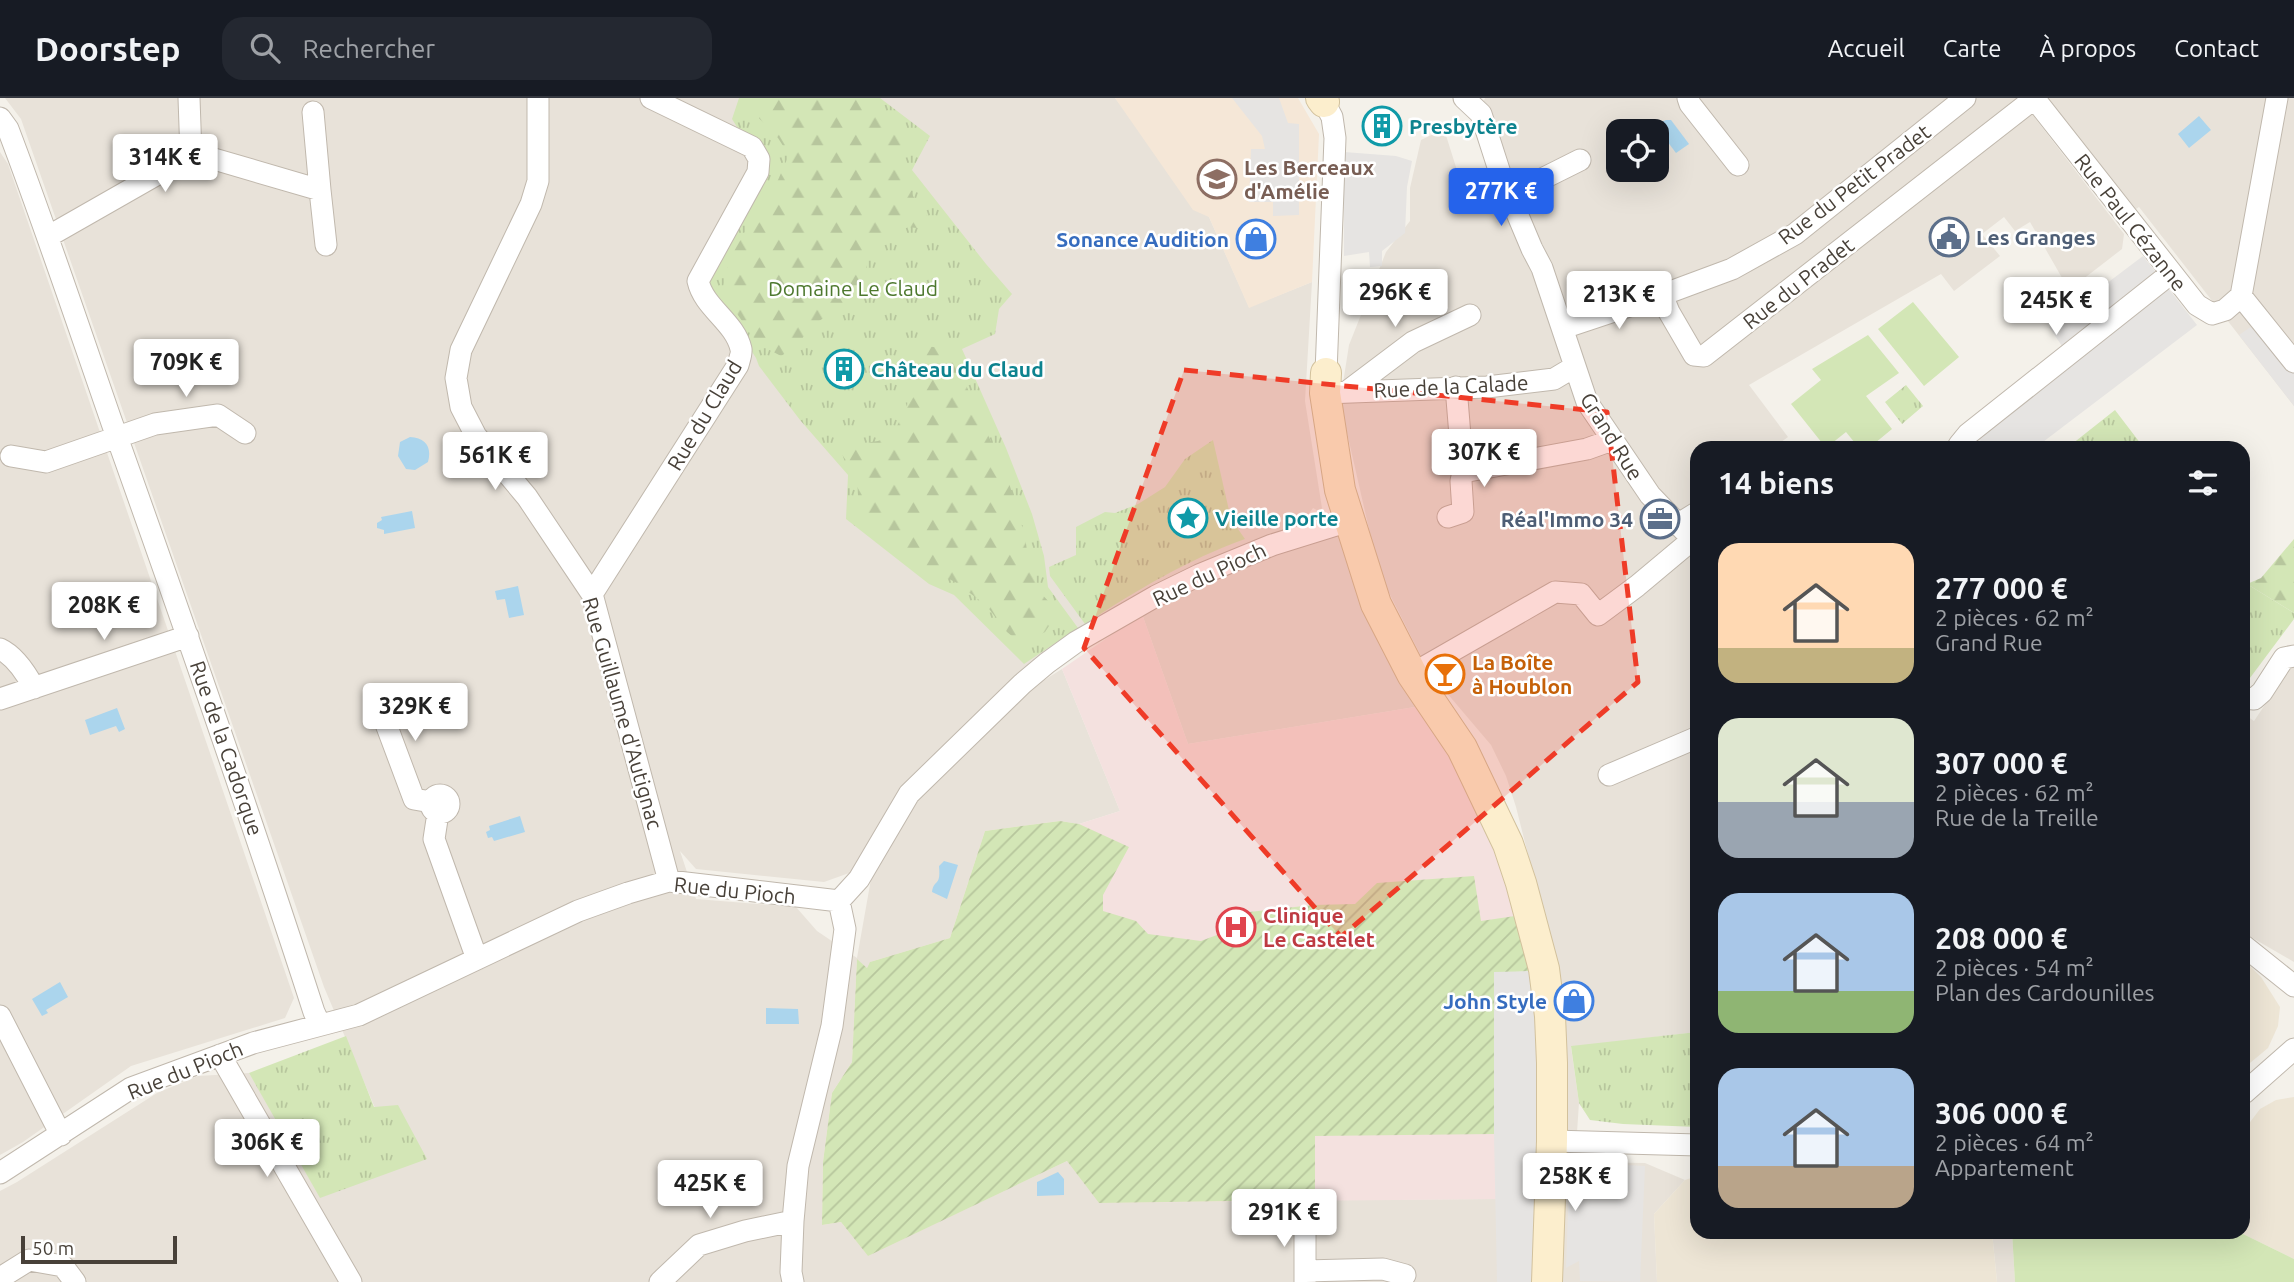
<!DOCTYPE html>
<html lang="fr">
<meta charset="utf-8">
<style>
body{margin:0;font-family:Ubuntu,sans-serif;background:#242831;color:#f1f3f6;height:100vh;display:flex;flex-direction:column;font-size:26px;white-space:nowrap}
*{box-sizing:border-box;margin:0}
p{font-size:23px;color:#9ea1a6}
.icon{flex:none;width:38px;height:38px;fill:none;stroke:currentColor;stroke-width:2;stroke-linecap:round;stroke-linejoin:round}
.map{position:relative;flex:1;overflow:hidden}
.sheet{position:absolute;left:1690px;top:343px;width:560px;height:798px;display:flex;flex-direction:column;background:#171b24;border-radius:21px;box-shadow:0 7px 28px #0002}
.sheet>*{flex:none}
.fabs{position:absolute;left:1606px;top:21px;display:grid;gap:14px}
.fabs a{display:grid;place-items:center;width:63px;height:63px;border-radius:14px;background:#171b24;box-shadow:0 7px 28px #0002;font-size:35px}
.scale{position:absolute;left:21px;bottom:18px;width:156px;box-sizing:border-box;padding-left:7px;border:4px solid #484139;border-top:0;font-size:19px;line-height:24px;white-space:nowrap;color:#484139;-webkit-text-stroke:5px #fff;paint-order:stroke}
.price{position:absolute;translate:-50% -60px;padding:0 16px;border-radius:7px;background:#fff;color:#222;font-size:23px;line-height:46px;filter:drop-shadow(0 2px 4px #0008)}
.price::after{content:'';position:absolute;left:50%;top:42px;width:21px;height:16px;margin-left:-10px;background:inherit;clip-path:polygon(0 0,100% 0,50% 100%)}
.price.on{background:#2563eb;color:#fff}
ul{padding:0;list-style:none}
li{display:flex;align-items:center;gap:21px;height:175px;padding:0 28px}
li span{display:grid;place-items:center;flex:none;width:196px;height:140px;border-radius:21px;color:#555}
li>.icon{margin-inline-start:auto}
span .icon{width:84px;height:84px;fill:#fffc;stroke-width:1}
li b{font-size:30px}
h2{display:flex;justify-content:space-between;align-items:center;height:84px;padding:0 28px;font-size:30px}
header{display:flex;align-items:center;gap:42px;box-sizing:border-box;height:98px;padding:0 35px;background:#171b24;border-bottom:2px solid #363941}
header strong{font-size:33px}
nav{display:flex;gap:38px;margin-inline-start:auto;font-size:24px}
.search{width:490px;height:63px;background:#242831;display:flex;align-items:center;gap:18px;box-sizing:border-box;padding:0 24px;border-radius:21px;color:#9ea1a6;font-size:26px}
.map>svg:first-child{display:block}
.residential{fill:#e8e2d9;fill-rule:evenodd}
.commercial{fill:#f5e7d7}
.education{fill:#ede5d5}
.medical{fill:#f4e1df}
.grass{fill:url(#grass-tufts)}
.forest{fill:url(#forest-firs)}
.garden{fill:url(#garden-furrows)}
.pitch{fill:#d3e6b6}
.parking{fill:#e6e4e2}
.water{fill:#abd5ed}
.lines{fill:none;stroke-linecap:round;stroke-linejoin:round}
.street-casing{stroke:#c0b8ad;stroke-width:23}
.secondary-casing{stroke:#d2c19c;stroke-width:32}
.street{stroke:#fff;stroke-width:21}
.secondary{stroke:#fceecd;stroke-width:30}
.marked{fill:#ef3b27;fill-opacity:0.2;stroke:#ef3b27;stroke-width:5;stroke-dasharray:14 9;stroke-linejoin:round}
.labels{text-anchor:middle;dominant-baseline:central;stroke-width:5;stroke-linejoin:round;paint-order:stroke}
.culture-label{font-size:21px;font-weight:bold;fill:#0d838f;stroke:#fff;text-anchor:start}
.education-label{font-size:21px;font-weight:bold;fill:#785e54;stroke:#fff;text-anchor:start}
.street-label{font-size:21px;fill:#484139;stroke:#fff}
.service-label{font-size:21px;font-weight:bold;fill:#4e5e75;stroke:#fff;text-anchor:start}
.shop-label{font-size:21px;font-weight:bold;fill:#366cbe;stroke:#fff;text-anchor:end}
.park-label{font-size:21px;fill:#4d782e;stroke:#fff}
.food-label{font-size:21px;font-weight:bold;fill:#c56008;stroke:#fff;text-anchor:start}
.health-label{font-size:21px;font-weight:bold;fill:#be3a42;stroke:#fff;text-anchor:start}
</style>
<header>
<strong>Doorstep</strong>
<div class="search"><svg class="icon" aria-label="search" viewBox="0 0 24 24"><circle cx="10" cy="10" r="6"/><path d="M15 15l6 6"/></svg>Rechercher</div>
<nav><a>Accueil</a><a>Carte</a><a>À propos</a><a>Contact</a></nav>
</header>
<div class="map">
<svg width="2294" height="1184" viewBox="0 0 2294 1184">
<defs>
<pattern id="grass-tufts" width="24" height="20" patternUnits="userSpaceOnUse" patternTransform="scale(1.75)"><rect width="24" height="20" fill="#d3e6b6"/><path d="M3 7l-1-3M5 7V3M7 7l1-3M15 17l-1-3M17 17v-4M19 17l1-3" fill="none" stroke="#b7c69d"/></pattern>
<pattern id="forest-firs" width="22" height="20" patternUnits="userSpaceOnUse" patternTransform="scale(1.75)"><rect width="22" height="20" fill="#d3e6b6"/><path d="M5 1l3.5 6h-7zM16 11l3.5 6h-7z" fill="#b7c69d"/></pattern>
<pattern id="garden-furrows" width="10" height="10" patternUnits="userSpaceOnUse" patternTransform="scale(1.75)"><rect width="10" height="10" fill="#d3e6b6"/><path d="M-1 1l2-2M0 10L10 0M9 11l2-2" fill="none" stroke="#b7c69d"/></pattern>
</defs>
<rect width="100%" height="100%" fill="#f4f1ea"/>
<!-- residential -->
<path class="residential" d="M5,0h1110l94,119 40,90 63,-25 -7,119 17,107 -2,4 -7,-4 -7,10 6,5 -268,135 -192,214 -28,10 -128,-13 -16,-18 16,48 100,8 21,24 40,27 14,-79 14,-29 31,-48 100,-104 2,4 20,-18 24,-15 58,142 -41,13 -19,-3 -75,10 -35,107 -80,24 -2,7 -11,-9 -5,102 -20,31 -9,69 -1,63 19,-3 27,33 199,-94 248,39 181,-1 -2,-65 64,-161 -42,-166 -10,-31 -15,-31 -62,-73 -50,-99 -39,-171 9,-57 37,-93 24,-31v-33l11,-48 23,-11 17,54 32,-15 -17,-50 9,-20h809v308l-155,-199 -3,2 -86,-108 -15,17 89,116 -2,15 -53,41 -39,-68 -15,9 -11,-14 -22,17 18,22 -46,35 -13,-17 -192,111 39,52 -15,11h-75l-1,584 -126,15 8,56 -4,59 70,1 40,17 -31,34 3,68h-1657v-91l17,-9 140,-89 41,-17 51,-3 15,24 111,11 -51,-121 -303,-868zM1619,33h38v39h-38z
M0,54l8,12 286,834 -9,20 -154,48 -108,76 -23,13z
M1332,434l15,10 74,164 -233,38 -46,-130 82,-41z
M2294,564v300l-50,-29v-219l10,7z
M1992,1134h20l3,50h-18z"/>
<!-- commercial -->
<path class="commercial" d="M1115,0h183l21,36 -7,148 -63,26 -40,-91 -16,-7z"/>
<!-- education -->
<path class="education" d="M2244,862l17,17 19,30 -2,19 -10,22 -24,20z
M2294,999v162l-55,-27h5v-102l16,-21 16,-9z
M1697,1078l1,56h294l5,50h-340l-3,-68 31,-34z"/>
<!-- medical -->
<path class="medical" d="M1142,516l46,130 233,-38 44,63 37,101 13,46 -21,57 2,226 -397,4 -32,-42 -199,95 -27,-34 -19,3 1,-63 9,-69 20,-31 5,-103 10,9 3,-6 80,-24 35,-107 75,-10 19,3 41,-13 -58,-142z"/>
<!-- grass -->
<path class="grass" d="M739,0h141l50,38 -18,34 74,94 26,30 -13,15 -4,25 -33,15 44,99 26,66 12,42 4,31 30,41 -54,36 -70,-69 -25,-11 -83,-65 2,-44 -48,-55 -41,-54 -3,-8 -44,-69 -4,-13 56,-104 -8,-29 -19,-16 -5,-8z
M1906,287l17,21 -21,18 -17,-22z
M2115,312l29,38h-77z
M1213,342l18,79 14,20c-58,21 -108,51 -160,85l-35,-48 -1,-9 27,-12v-28l29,-15 10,1 23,-9 27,-17 20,-28z
M2244,477l3,9 47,29v6l-50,67z
M1697,934v95l-74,-3 -33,-4 -11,-17 -8,-57z
M346,938l28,71 24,-2 29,54 -107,39 -71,-125z"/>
<!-- forest -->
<path class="forest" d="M760,0h104l35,29 11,17 -10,24 13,28 16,22 -4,11 -17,-2 -24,13 -14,11 -7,32 -11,22 -22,9 -19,12 -14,20 -16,10 -23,-12 -36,-52 7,-32 25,-44 24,-36 11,-25 -11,-17 -23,-24z
M922,248l23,2 10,10 23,56 28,59 19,63 4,30 11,26 18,20 -13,20 -22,13 -16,-13 -21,-27 -31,-23 -44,-22 -52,-47 -2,-36 -16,-24 17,-9 20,-3 15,-7 14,-28 3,-26 -3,-28z
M2294,441v74l-47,-29 14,-6z"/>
<!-- garden -->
<path class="garden" d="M1060,723l19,3 50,23 -26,48v16l33,10 12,13 53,7 29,-11 10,-17 73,-8 42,-1 22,-21 97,-7 7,45 34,-5 19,55 -40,2v161l-179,2v64l-216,3 -32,-42 -199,95 -27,-34 -19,3 1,-63 9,-69 20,-31 5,-103 10,9 3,-6 80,-24 35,-107z"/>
<!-- pitch -->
<path class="pitch" d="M1913,204l46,55 -35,29 -46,-57z
M1868,237l31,38 -33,23 26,33 -23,19h-10l-13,-16 -20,16 -35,-44 30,-24 -9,-11z
M2012,1134h227l55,27v23h-279z"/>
<!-- parking -->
<path class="parking" d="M1232,0h47l9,25 11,1v91l-26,1v-14h-24l2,-53h14l-3,-13z
M1344,54l52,4 16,5 -5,26 -2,46 -23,18v15l-12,1 -1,-15 -25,4z
M2143,158l54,69 -162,123h-49l-20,-26 96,-76 -13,-19z
M2255,226l39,48v34l-55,-71z
M1534,873l7,79 -2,232h-42l-3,-148v-162z
M1584,1065l61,3 -5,116 -60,-1 -1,-20 -13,7 3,-86 5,-12z"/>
<!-- water -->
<path class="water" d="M2199,18l12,14 -22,18 -11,-14z
M1666,22h5l18,24 -13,9 -18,-24 3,-7z
M410,339c16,1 22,10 18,25l-13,8 -9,-1 -8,-13 2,-14z
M412,413l3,17 -31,6v-4l-7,-2v-5l5,-3 -1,-3z
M518,488l6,29 -15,3 -4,-19 -8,1 -2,-9z
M117,610l8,21 -6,3 -3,-6 -26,9 -5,-15z
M520,718l5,16 -31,9 -2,-4 -4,1 -2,-6 4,-2 -1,-4z
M944,763l14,4 -11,34 -15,-7c2,-14 9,-4 7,-26z
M60,884l8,15 -22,13 2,3 -6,3 -10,-17z
M766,910l32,1 1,15h-33z
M1058,1074l6,7v16l-27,1v-14z"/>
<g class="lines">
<defs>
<path id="street" d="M538,0v83l-7,23 -70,146 -5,28 5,29 15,29 51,61 65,97 77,287
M1464,0l17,16 19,59 32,76 10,19 45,134 63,93 48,50
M1688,0l2,6 48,61
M2034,0l163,207 15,9 13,-4 16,-14
M1324,4l8,15 3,21 -9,235
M0,20l8,11c37,97 70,196 104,294 70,196 138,391 202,589l6,13
M191,57l23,4 106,31 -7,-78
M320,92l6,55
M1510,97l70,-35
M49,138l142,-81 -2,-57
M1662,197l7,17 25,43 10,1 331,-258
M2241,198l36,-198
M2241,198l53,66
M1563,230l99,-33 70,-26 63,-35 170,-136
M1456,289l7,85 124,-23 25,-9
M1348,293l65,-49 57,-27
M1325,295l162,-6 67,-8 20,-12
M1960,350l-1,-3 9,-11 202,-160
M11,358l35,6 109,-38 63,-9 27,18
M1448,419l15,-5 -2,-31 2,-9
M1677,427l21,-13
M592,496l146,-229c1,-4 4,-12 3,-16 -6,-27 -37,-41 -43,-68l60,-109 1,-13 -7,-12 -101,-49
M0,551c15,7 26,24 34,39
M1412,576l143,-82 26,2 17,21 39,-29 55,-46
M2244,600l10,1 8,-7 22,-34 10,-2
M0,601l188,-63
M380,610l34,91 17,3
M1609,677l89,-38
M431 706a9 9 0 1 1 18 0a9 9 0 1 1-18 0Z
M438,715l-4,26 43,120
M839,803l20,-22 50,-85 113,-110 25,-21 29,-21 80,-46 43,-21 73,-30 77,-24
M2244,848l50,40
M0,918l61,119
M220,957l131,227
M2244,995l50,-44
M1552,1043l146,4
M0,1075l131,-85 122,-45 106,-28 219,-104 50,-18 41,-12 170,20
M1305,1173l78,-2 22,6
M0,1180l29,-18 34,6 12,16
M660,1184l39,-37 46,-14 48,-10
M793,1184l-2,-10 2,-51 5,-55 34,-140 13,-97 -6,-28
M1305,1184v-67"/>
<path id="secondary" d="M1321,0l3,4
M1326,275l-1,20 15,97 36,114 36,70 50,74 46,96 13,39 23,86 6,47 2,47v78l-5,141"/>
</defs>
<!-- street casing -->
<use href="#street" class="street-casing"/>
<!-- secondary casing -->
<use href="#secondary" class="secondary-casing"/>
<!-- street -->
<use href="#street" class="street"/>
<!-- secondary -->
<use href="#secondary" class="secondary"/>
</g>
<!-- marked area -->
<path class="marked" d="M1184,272l423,42 31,270 -297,255 -257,-289z"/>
<!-- icons -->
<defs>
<symbol id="building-ring" viewBox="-11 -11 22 22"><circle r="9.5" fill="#fff" stroke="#0f9aa8" stroke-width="1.5"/><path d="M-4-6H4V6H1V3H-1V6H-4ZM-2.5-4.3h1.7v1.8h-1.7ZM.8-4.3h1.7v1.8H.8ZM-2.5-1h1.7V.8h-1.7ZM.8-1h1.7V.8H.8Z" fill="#0f9aa8"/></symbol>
<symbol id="school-ring" viewBox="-11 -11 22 22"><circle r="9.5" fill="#fff" stroke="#8d6e63" stroke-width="1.5"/><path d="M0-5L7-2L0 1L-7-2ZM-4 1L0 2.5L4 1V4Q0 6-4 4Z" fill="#8d6e63"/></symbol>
<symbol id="civic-ring" viewBox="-11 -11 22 22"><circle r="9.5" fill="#fff" stroke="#5c6f8a" stroke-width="1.5"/><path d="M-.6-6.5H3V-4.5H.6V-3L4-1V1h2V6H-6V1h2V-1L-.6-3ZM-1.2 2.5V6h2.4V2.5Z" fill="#5c6f8a"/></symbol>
<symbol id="shop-ring" viewBox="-11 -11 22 22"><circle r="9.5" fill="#fff" stroke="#3f7fe0" stroke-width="1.5"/><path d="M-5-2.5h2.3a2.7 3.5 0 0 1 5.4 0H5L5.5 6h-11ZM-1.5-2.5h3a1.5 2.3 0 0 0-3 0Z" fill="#3f7fe0"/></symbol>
<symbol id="sight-ring" viewBox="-11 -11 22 22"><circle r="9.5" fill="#fff" stroke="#0f9aa8" stroke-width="1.5"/><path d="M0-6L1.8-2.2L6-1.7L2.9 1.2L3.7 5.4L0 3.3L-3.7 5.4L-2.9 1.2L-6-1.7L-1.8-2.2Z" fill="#0f9aa8"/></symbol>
<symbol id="office-ring" viewBox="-11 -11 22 22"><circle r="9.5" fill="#fff" stroke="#5c6f8a" stroke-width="1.5"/><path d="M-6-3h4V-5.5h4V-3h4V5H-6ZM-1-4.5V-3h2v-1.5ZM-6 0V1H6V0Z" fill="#5c6f8a"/></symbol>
<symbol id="bar-ring" viewBox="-11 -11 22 22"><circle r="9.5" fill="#fff" stroke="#e8710a" stroke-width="1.5"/><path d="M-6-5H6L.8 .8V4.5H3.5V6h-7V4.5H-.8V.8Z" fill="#e8710a"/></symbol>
<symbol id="hospital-ring" viewBox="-11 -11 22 22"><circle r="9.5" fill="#fff" stroke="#e0444e" stroke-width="1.5"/><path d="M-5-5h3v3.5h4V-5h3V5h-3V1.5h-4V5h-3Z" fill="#e0444e"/></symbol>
</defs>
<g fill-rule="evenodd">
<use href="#building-ring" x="1360" y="6" width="44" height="44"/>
<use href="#school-ring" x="1195" y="59" width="44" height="44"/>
<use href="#civic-ring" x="1927" y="117" width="44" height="44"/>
<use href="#shop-ring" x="1234" y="119" width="44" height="44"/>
<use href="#building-ring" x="822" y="249" width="44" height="44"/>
<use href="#sight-ring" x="1166" y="398" width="44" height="44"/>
<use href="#office-ring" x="1638" y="399" width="44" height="44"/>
<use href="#bar-ring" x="1423" y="554" width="44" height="44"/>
<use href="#hospital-ring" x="1214" y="807" width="44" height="44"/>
<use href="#shop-ring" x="1552" y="881" width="44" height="44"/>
</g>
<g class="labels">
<!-- culture labels -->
<g class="culture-label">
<text x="1409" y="28">Presbytère</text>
<text x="871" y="271">Château du Claud</text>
<text x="1215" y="420">Vieille porte</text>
</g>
<!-- education labels -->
<g class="education-label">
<text x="1244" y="69">Les Berceaux<tspan x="1244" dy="24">d'Amélie</tspan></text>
</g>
<!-- street labels -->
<g class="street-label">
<text transform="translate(1854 86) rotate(-37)">Rue du Petit Pradet</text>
<text transform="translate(2131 124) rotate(52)">Rue Paul Cézanne</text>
<text transform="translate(1798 185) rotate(-38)">Rue du Pradet</text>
<text transform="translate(1451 288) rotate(-3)">Rue de la Calade</text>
<text transform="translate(704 317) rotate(-59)">Rue du Claud</text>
<text transform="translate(1612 338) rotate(58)">Grand Rue</text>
<text transform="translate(1209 476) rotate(-25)">Rue du Pioch</text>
<text transform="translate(623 615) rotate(74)">Rue Guillaume d'Autignac</text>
<text transform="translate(227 650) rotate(71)">Rue de la Cadorque</text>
<text transform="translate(735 792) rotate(6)">Rue du Pioch</text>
<text transform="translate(185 972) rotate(-22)">Rue du Pioch</text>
</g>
<!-- service labels -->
<g class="service-label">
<text x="1976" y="139">Les Granges</text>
<text x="1633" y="421" text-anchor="end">Réal'Immo 34</text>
</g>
<!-- shop labels -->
<g class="shop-label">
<text x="1229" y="141">Sonance Audition</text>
<text x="1547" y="903">John Style</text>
</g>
<!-- park labels -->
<g class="park-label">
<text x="853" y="190">Domaine Le Claud</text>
</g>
<!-- food labels -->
<g class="food-label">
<text x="1472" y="564">La Boîte<tspan x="1472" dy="24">à Houblon</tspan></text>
</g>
<!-- health labels -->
<g class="health-label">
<text x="1263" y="817">Clinique<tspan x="1263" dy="24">Le Castelet</tspan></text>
</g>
</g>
</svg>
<div class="fabs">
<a><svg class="icon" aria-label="locate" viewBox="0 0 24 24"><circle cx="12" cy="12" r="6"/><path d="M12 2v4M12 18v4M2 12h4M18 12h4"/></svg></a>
</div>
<div class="scale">50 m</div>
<b class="price" style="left:165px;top:96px">314K €</b>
<b class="price on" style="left:1501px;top:130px">277K €</b>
<b class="price" style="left:1395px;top:231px">296K €</b>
<b class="price" style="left:1619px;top:233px">213K €</b>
<b class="price" style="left:2056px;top:239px">245K €</b>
<b class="price" style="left:186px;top:301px">709K €</b>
<b class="price" style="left:1484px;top:391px">307K €</b>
<b class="price" style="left:495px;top:394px">561K €</b>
<b class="price" style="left:104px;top:544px">208K €</b>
<b class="price" style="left:415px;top:645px">329K €</b>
<b class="price" style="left:267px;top:1081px">306K €</b>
<b class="price" style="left:1575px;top:1115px">258K €</b>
<b class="price" style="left:710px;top:1122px">425K €</b>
<b class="price" style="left:1284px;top:1151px">291K €</b>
<section class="sheet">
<h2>14 biens<svg class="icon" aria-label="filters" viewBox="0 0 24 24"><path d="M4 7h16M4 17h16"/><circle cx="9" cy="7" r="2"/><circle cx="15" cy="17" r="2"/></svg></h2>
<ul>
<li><span style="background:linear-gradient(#ffd9b3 75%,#c2b280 0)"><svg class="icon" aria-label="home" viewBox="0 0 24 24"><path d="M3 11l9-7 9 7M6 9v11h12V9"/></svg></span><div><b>277 000 €</b><p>2 pièces · 62 m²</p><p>Grand Rue</p></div></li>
<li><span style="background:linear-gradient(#dfe7d0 60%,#9aa5b1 0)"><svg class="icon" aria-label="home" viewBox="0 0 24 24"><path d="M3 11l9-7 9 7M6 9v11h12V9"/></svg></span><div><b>307 000 €</b><p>2 pièces · 62 m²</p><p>Rue de la Treille</p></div></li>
<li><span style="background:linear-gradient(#a9c7e8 70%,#8fb573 0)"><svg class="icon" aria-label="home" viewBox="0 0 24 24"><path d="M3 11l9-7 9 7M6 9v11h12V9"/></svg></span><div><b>208 000 €</b><p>2 pièces · 54 m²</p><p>Plan des Cardounilles</p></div></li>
<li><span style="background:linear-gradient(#a9c7e8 70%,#b9a48a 0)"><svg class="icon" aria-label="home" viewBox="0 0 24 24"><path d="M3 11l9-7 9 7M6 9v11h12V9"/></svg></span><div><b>306 000 €</b><p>2 pièces · 64 m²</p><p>Appartement</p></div></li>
</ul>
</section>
</div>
